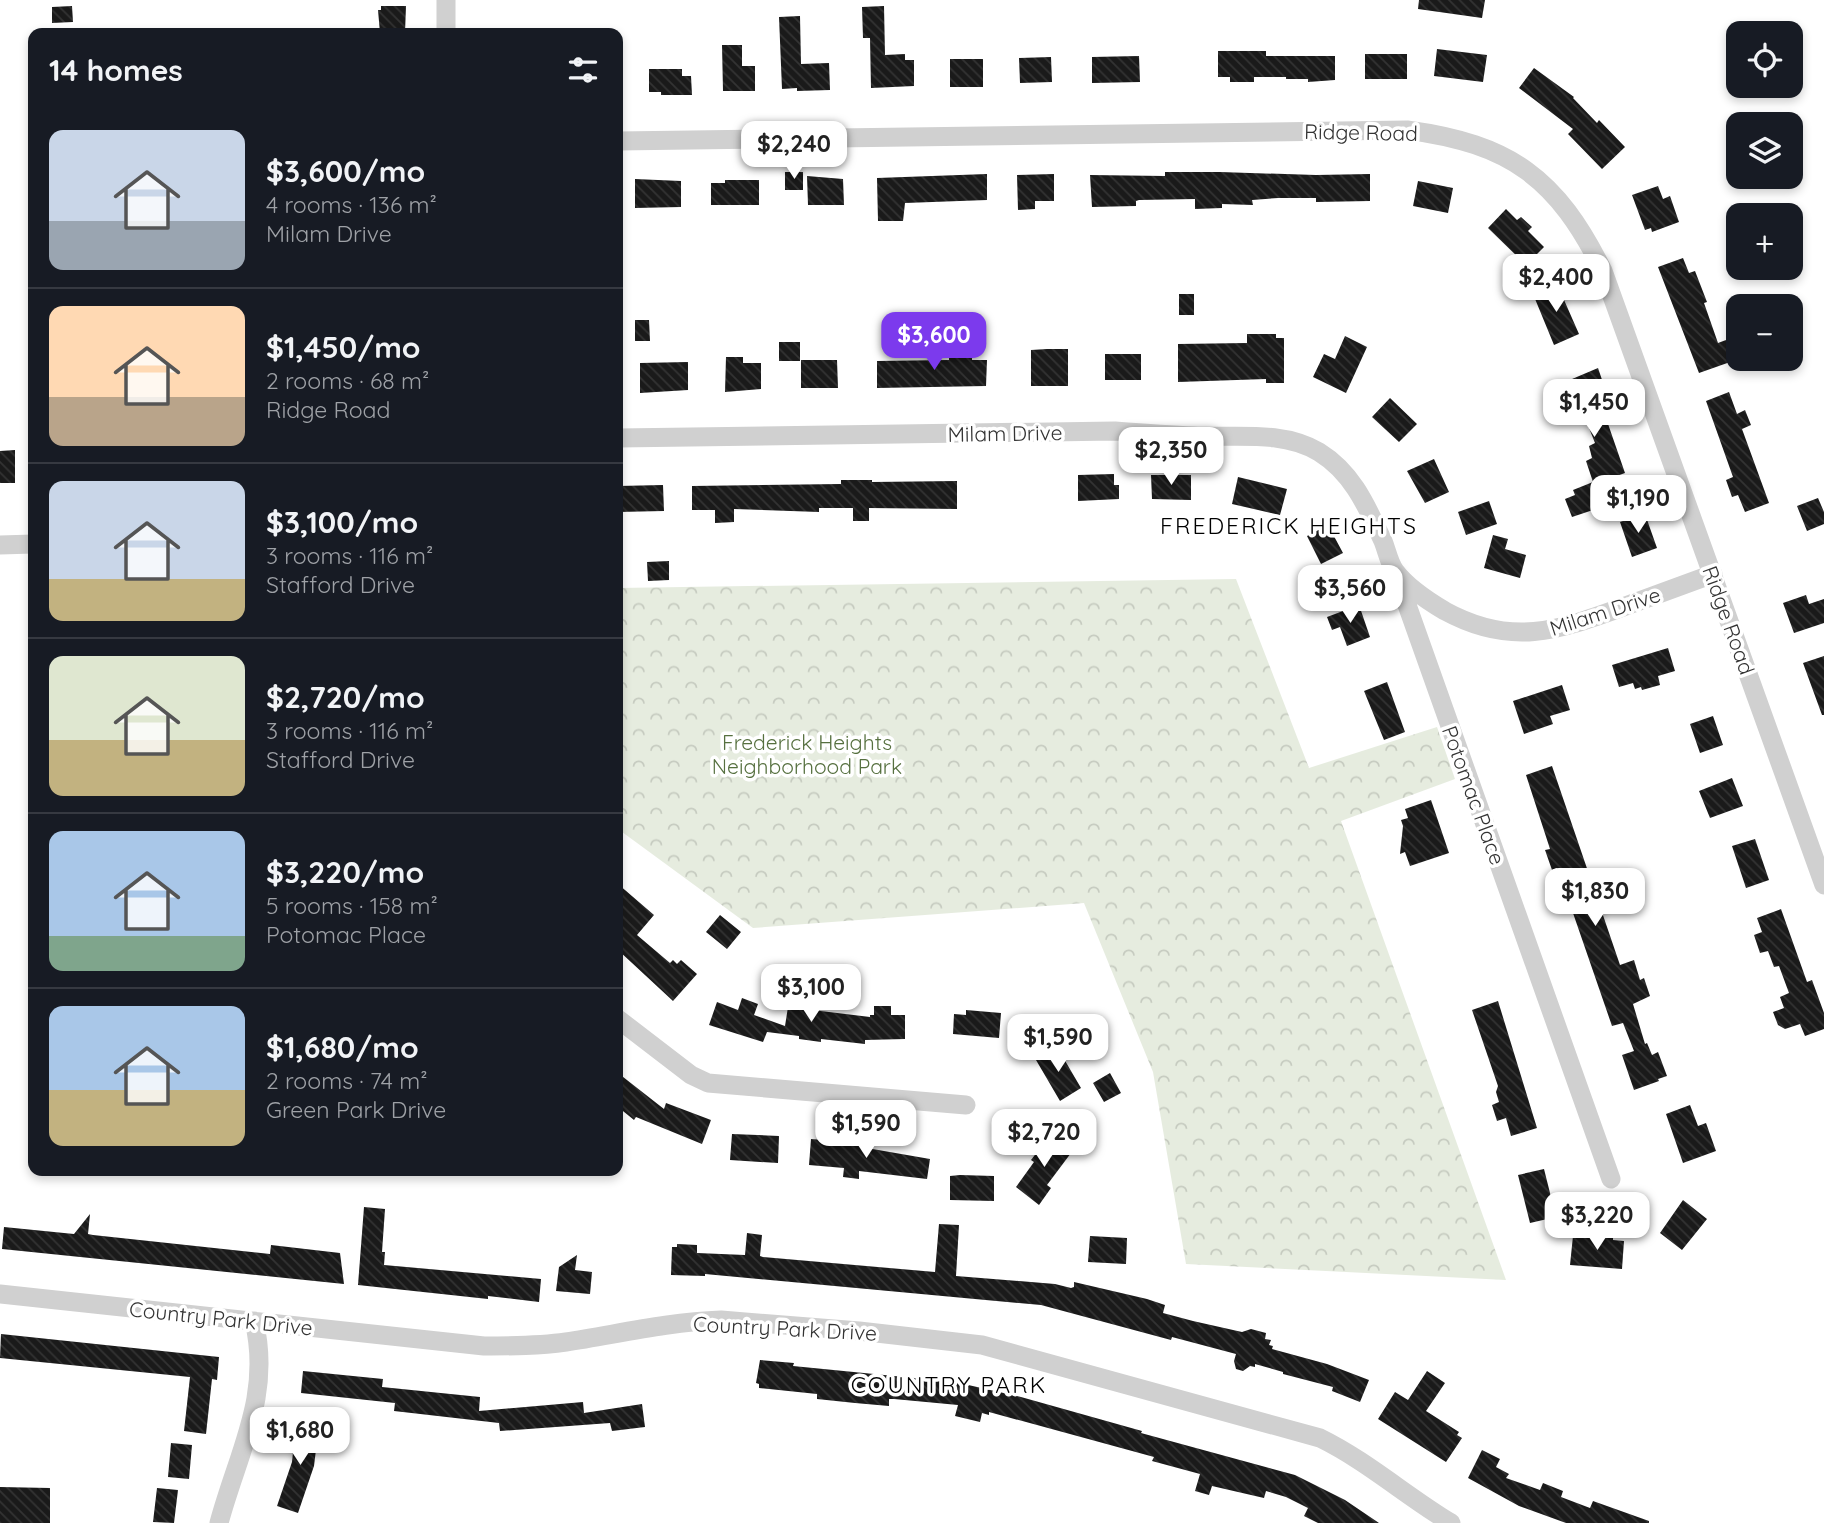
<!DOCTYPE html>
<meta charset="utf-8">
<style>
body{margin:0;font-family:Quicksand,sans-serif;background:#20242c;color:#f1f3f6;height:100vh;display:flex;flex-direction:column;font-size:26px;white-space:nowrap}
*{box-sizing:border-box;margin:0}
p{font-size:23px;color:#9ea1a6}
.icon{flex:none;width:38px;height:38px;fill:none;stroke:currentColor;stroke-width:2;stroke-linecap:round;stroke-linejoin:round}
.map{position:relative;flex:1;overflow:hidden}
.side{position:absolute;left:28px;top:28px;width:595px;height:1148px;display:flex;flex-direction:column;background:#171b24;border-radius:14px;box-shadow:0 4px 10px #0003}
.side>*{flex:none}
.tools{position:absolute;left:1726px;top:21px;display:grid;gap:14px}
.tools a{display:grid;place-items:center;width:77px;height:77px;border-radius:14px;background:#171b24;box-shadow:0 4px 10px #0003;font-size:35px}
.price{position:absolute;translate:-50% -60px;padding:0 16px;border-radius:14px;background:#fff;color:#222;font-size:23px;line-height:46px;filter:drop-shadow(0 2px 4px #0008)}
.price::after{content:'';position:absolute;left:50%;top:42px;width:21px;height:16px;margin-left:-10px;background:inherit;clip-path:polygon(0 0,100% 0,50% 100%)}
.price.selected{background:#7c3aed;color:#fff}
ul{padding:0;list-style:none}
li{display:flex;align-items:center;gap:21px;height:175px;padding:0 21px}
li+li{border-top:2px solid #363941}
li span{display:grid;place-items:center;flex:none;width:196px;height:140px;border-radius:14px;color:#555}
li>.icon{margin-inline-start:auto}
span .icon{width:84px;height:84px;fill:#fffc;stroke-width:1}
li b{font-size:30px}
h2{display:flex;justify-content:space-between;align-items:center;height:84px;padding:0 21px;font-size:30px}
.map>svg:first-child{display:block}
.park{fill:url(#park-crowns)}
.building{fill:url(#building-back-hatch)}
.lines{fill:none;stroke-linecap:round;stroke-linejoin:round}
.minor{stroke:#d0d0d0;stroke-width:19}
.labels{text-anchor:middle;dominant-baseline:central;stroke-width:7;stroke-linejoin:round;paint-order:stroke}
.street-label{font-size:21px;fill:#333;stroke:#fff}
.park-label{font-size:21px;fill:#56703f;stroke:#fff}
.neighbourhood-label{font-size:23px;letter-spacing:2px;fill:#000;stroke:#fff}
</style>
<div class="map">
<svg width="1824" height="1523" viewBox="0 0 1824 1523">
<defs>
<pattern id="park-crowns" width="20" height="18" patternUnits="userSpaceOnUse" patternTransform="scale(1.75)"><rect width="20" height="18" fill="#e6ecdf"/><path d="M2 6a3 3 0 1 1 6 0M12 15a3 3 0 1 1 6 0" fill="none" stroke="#c6cbc0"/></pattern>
<pattern id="building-back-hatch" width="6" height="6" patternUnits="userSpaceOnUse" patternTransform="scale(1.75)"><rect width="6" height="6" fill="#1a1a1a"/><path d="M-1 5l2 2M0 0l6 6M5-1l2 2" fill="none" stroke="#333"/></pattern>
</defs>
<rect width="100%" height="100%" fill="#fff"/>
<!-- park -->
<path class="park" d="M1236,579l73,189 128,-41 18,52 -114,42 165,459 -320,-16 -33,-192 -69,-169 -331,25 -135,-99v-241z"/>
<!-- building -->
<path class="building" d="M1419,0h66l-3,18 -64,-9z
M72,6l1,16 -21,1v-16z
M381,6h25l-1,27h-25l-2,-23h3z
M884,6l1,49 20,-1v6h9v26l-43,2 -1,-50h-7l-1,-31z
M800,16l1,48 28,-1 1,27 -33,1v-3l-15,1 -3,-72z
M722,45h20v21h13v25h-32z
M1437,49l50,6 -4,27 -49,-6z
M1218,51h48v5h69v24l-27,2v-3h-22v-2h-32v5h-24v-5h-12z
M1365,54h42v25h-42z
M1139,56l1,26 -48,1v-26z
M1051,57l1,25 -32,1 -1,-25z
M950,59h33v28h-33z
M1534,68l40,29 -1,1 24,25 2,-3 26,27 -23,22 -34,-35 5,-5 -54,-41z
M649,69h33v7h9l1,19h-31v-3h-12z
M785,172h18v18h-18z
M1165,172h55l96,3 54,-1v27l-54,1v-4h-38l-26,2 1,5 -31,-1v4l-27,1v-10l-56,1 -3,1v5l-44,1 -2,-32 75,1z
M987,174v26l-82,3 -2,18h-25l-1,-43z
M1054,174v27h-19v8l-17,1 -1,-35z
M807,176l36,3 1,26h-36z
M635,179l46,2v26l-46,1z
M725,180h34v25h-48v-22h14z
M1418,181l35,7 -5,25 -35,-7z
M1658,186l5,13 7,-3 9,26 -27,10 -1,-4 -6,2 -13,-35z
M1506,209l11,11 4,-3 11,10 -4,4 16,16 -18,18 -38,-37z
M1683,258l6,15 6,-2 12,31 -3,1 14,40 8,-3 7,21 -34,12 -41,-106z
M1557,284l22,50 -25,11 -21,-51z
M1179,294h15v21h-15z
M635,320h14l1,21h-15z
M1247,334h29v4h8v45h-18v-4l-88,3v-38l69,-1z
M1345,336l22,11 -21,46 -33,-16 11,-23 11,5z
M779,342h21v19h-21z
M949,347h23v13h15l-1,26 -109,2v-27l72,-1z
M1047,349h21v37h-37v-36z
M1105,354h36v26h-36z
M726,357h17v6h18v26l-36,3z
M801,360h36l1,28h-37z
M688,362v28l-48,3v-30z
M1598,368l17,50 -8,3 18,52 -28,10 8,23 -33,11 -7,-18 10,-4 -2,-5 20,-8 -7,-21 6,-3 -3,-12 6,-3 -18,-45 -13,5 -5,-15 8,-3 -2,-3z
M1729,392l8,22 8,-4 6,15 -9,4 27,74 -24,9 -7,-17 -6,2 -6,-17 7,-3 -27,-76z
M1390,398l27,26 -18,18 -27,-25z
M15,450v33h-15v-32z
M1434,459l15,33 -24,11 -18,-32z
M1114,474v11h5v14l-41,2v-26z
M1151,475h40v25l-39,-1z
M1238,477l49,12 -7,26 -48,-11z
M841,480h31v2l85,-1v28l-88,-1v13h-16v-13h-34v4l-85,-3v13l-19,1v-13h-23v-24l149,-2z
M663,485l1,26 -46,1v-26z
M1818,498l6,14v12l-17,7 -10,-25z
M1489,501l8,23 -31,11 -8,-23z
M1645,514l12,34 -25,9 -12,-35z
M1328,525l15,28 -22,11 -14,-28z
M1493,535l15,4 -3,10 21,6 -6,23 -36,-10z
M669,561v19l-21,1 -1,-19z
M1806,595l3,9 15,-5v24l-30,10 -11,-30z
M1359,605l11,32 -23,9 -7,-19 -8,3 -5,-13z
M1668,648l7,23 -17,5 2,9 -18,5 -1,-3 -6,2 -2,-6 -14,4 -7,-22z
M1824,656v59h-2l-19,-52z
M1387,682l18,50 -21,8 -20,-49z
M1562,685l8,25 -20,6 3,8 -29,10 -11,-33z
M1713,716l10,29 -23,8 -10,-29z
M1552,766l68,199 14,-5 6,20 4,-2 6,18 -17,8 12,40 2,-1 5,12 6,-3 9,24 -9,3 1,2 -25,9 -12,-35 12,-4 -11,-28 -11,3 -48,-139 -7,-19 -5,2 -7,-20 5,-1 -24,-74z
M1732,778l11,28 -33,12 -11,-27z
M1431,800l18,53 -39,13 -5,-14 -5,2 3,-28 -2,-6 7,-2 -3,-9z
M1755,839l14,41 -23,8 -14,-42z
M618,884l36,31 -17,20 33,28 3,-3 4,4 4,-4 16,14 -24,27 -55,-51z
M1781,909l26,73 5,-2 12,33v16l-19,7 -5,-12 -15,5 -7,-4 -5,-13 11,-4 -4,-11 9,-4 -10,-27 -5,1 -6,-16 -8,2 -6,-18 8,-3 -5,-14z
M720,915l21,17 -14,17 -21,-17z
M742,998l16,6 -4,11 31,11 3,-19 82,10v-2h4v-9h17v9h14v24l-40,1v4l-44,-5v3l-22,-3v-3l-32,-4 -4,10 -54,-17 8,-23 21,8z
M1498,1001l39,127 -26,8 -5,-18 -9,3 -5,-16 7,-3 -3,-10 2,-6 -26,-76z
M966,1010l35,3 -2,25 -46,-4 1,-20 12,1z
M1057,1047l24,41 -21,13 -24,-41z
M618,1073l46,36 2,-6 45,17 -9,24 -66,-27 -2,3 -16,-13z
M1110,1073l11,20 -17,9 -11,-19z
M1690,1105l8,21 8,-3 10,28 -33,12 -17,-49z
M732,1134l47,2 -1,27 -48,-3z
M1054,1135l20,14 -27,36 4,3 -12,17 -23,-18 18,-25 -3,-2 10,-13 2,2z
M811,1139l51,4 -1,4 69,12 -3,20 -68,-8v8l-16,-2 1,-9 -35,-3z
M1544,1169l12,48 -26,6 -12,-48z
M960,1175l34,1v25l-44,-1v-24z
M1683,1200l24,19 -25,31 -22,-17z
M364,1207l21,2 -3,43h3l-1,13 157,14 -2,23 -51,-6v3l-130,-14z
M90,1214l-2,20 5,1 177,19 1,-9 69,8 4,31 -342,-35 2,-22 70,7z
M939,1224l20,1 -3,51 99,8 16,4 3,-1v-5l73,17 18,6 -2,8 30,8 49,11 9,-3 15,4 -1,6 6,1 -2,5 4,1 -1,3 55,15 42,16 -9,22 -28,-11 1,-4 -50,-13v-2l-28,-8v3l-5,-1 -7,5 -7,-2 -2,-8 2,-7 -64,-17 -1,3 -130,-35 -336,-31v2l-34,-1 1,-28h5v-3l20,1v8l48,2 2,-22 15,2 -2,21 3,1 172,15z
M1090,1236l37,2 -1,26 -38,-2z
M1573,1236l40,2v2l11,1 -2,28 -52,-4z
M577,1255l-2,15 17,2 -2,22 -34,-3 3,-24z
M1,1334l218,23 -2,23 -5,-1 -6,55 -22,-3 6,-54 -190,-19z
M760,1360l34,3 -1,3 162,16 66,15 121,34 -1,2 154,42 50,25 34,23h-61l-14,-7 4,-8 -22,-11 -20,-6 -2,7 -52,-12 -3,9 -14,-4 5,-17 -48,-13 2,-4 -165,-45v3l-7,-2 -2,9 -25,-6 3,-11 -64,-6h-5v7l-34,-3 -38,-4v-5l-58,-6v-4l-3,-1z
M303,1371l80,8 -1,8 98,10 -1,14 104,-9 1,11 58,-9 3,23 -33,4 -2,-8 -110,8 -1,-8 -105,-12 1,-8 -94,-10z
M1427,1371l18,12 -19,28 33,21 -2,3 5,3 -16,24 -68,-43 17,-27 13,8z
M296,1423l23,2 -5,41 -16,47 -21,-7 15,-44z
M171,1443l21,2 -3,34 -21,-2z
M1482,1450l18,9 -4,8 13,7 -3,4 34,12 3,-7 20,8 -2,6 29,11 3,-7 56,20v2h-83l-47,-17 -51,-28z
M0,1487l50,1v35h-50z
M157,1488l21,2 -4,33 -21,-1z"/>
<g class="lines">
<!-- minor -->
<path class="minor" d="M446,33v-33
M618,141l789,-11c104,14 150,48 196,141l221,614
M618,438l497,-7c26,2 53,4 79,5 42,2 88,-6 125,16 34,21 48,55 64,89 4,10 6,22 12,30 12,16 33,30 50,40 66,36 112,20 178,-4 30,-11 60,-22 90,-33
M0,545l33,-1
M1396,574l215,605
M618,1019l73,56 17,8 258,22
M0,1294l484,52c28,0 55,0 82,-4 52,-8 102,-20 155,-22l138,11 123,14 338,93c47,23 86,58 131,85
M219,1523c19,-71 53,-127 35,-202"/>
</g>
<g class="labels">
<!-- street labels -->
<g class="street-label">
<text transform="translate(1361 132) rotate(1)">Ridge Road</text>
<text transform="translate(1005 433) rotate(-1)">Milam Drive</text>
<text transform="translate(1605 611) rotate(-18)">Milam Drive</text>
<text transform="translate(1729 620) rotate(70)">Ridge Road</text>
<text transform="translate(1474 795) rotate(70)">Potomac Place</text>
<text transform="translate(221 1318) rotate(6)">Country Park Drive</text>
<text transform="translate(785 1328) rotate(3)">Country Park Drive</text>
</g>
<!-- park labels -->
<g class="park-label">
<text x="807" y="742">Frederick Heights<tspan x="807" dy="24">Neighborhood Park</tspan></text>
</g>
<!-- neighbourhood labels -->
<g class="neighbourhood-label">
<text x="1289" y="525">FREDERICK HEIGHTS</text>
<text x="949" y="1384">COUNTRY PARK</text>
</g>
</g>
</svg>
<div class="tools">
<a><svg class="icon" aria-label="locate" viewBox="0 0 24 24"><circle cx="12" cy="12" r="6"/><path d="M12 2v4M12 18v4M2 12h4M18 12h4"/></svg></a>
<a><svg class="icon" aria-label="layers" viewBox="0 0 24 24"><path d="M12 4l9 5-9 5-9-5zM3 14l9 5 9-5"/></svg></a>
<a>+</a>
<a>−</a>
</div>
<b class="price" style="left:794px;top:181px">$2,240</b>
<b class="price" style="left:1556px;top:314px">$2,400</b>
<b class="price selected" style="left:934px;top:372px">$3,600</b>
<b class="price" style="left:1594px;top:439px">$1,450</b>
<b class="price" style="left:1171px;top:487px">$2,350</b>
<b class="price" style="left:1638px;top:535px">$1,190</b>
<b class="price" style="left:1350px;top:625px">$3,560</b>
<b class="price" style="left:1595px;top:928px">$1,830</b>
<b class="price" style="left:811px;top:1024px">$3,100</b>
<b class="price" style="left:1058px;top:1074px">$1,590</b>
<b class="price" style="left:866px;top:1160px">$1,590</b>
<b class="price" style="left:1044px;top:1169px">$2,720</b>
<b class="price" style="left:1597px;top:1252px">$3,220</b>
<b class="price" style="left:300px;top:1467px">$1,680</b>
<section class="side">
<h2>14 homes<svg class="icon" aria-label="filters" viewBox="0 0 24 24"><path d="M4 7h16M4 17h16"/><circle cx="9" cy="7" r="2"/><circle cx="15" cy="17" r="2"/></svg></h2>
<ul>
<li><span style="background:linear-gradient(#c9d6e8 65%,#9aa5b1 0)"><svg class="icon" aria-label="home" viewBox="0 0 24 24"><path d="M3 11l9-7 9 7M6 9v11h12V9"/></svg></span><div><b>$3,600/mo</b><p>4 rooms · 136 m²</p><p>Milam Drive</p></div></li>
<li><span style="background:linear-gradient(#ffd9b3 65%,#b9a48a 0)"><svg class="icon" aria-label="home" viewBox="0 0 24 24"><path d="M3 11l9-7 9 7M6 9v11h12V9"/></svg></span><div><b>$1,450/mo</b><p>2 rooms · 68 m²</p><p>Ridge Road</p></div></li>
<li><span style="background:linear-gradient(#c9d6e8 70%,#c2b280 0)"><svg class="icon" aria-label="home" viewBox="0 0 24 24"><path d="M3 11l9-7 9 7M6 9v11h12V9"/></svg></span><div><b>$3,100/mo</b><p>3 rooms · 116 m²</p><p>Stafford Drive</p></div></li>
<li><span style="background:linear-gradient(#dfe7d0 60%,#c2b280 0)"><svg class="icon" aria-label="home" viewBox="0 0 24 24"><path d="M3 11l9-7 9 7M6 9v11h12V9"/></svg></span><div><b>$2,720/mo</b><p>3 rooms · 116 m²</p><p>Stafford Drive</p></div></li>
<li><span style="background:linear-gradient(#a9c7e8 75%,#7fa58c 0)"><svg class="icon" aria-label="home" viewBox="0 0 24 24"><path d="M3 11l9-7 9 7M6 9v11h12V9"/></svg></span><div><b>$3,220/mo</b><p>5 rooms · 158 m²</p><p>Potomac Place</p></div></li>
<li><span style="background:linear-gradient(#a9c7e8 60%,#c2b280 0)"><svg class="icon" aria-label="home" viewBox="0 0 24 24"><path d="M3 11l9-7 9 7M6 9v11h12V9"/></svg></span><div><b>$1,680/mo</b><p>2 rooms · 74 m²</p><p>Green Park Drive</p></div></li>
</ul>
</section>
</div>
